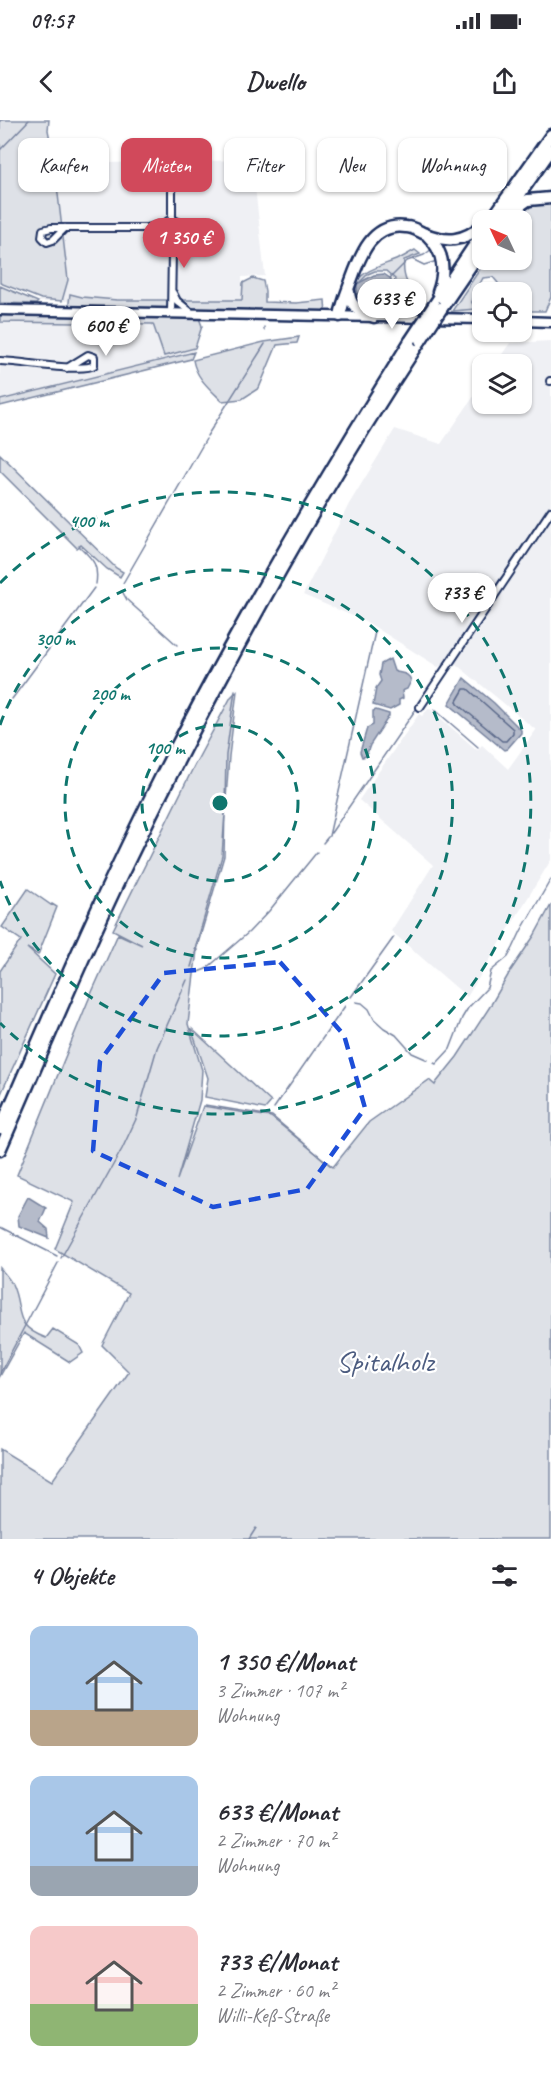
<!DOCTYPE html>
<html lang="de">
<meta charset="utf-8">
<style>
body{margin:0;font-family:Caveat,sans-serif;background:#f2f2f3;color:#2b2b33;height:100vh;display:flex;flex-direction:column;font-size:22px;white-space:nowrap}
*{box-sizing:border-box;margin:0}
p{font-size:20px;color:#7c7c81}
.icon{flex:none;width:33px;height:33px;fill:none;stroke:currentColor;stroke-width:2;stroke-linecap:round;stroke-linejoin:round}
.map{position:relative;height:1419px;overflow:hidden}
.sheet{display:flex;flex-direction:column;background:#fff;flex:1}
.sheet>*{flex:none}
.banner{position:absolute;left:18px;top:18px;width:516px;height:54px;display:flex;gap:12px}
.needle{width:39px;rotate:314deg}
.buttons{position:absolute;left:472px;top:90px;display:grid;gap:12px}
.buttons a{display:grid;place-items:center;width:60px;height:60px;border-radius:12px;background:#fff;box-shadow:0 2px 4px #0004;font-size:30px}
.price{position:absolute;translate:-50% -51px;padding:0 14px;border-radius:21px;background:#fff;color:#222;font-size:20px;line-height:39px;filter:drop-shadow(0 2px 3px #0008)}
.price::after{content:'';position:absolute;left:50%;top:36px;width:18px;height:14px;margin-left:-9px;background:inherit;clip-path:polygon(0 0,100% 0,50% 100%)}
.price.current{background:#d1495b;color:#fff}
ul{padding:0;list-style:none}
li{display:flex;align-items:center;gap:18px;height:150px;padding:0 30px}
li span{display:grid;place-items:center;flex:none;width:168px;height:120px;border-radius:12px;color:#555}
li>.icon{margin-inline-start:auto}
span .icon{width:72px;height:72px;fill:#fffc;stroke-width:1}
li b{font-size:26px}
h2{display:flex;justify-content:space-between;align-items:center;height:72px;padding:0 30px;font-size:26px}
.pill{padding:0 21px;border-radius:12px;background:#fff;box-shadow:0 2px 4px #0004;font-size:21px;line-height:54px}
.pill.current{background:#d1495b;color:#fff}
.status{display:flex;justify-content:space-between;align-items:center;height:42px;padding:0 30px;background:#fff;direction:ltr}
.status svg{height:16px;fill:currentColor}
header{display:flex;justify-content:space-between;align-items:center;height:78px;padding:0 30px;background:#fff;font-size:27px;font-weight:800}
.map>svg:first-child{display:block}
.built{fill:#eff0f4}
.green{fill:#dee1e7;stroke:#7c88a2;stroke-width:1.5;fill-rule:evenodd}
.water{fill:#b5bbca;stroke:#77839f;stroke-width:1.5}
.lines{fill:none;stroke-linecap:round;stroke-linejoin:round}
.shore{stroke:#596789;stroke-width:1.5}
.stream{stroke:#77839f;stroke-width:1.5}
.minor-casing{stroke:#1b2f5e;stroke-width:10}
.secondary-casing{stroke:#1b2f5e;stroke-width:13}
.motorway-casing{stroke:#1b2f5e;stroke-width:15}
.minor{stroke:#fff;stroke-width:6}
.secondary{stroke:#fff;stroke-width:8}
.motorway{stroke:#fff;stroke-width:10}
.motorway-bridge-casing{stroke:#1b2f5e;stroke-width:15;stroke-linecap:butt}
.motorway-bridge{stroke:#fff;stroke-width:10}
.marked{fill:none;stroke:#1d4ed8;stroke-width:4.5;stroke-dasharray:12 8;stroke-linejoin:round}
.ring{fill:none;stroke:#0f766e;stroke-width:3;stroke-dasharray:10 8}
.labels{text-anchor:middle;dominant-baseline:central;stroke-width:4.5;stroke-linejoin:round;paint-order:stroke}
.park-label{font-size:30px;fill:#4c5c80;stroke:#fff}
.centre{fill:#0f766e;stroke:#fff;stroke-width:3}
.ring-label{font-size:18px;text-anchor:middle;font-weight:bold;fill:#0f766e;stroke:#fff;stroke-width:4.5;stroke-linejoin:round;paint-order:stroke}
</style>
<div class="status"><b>09:57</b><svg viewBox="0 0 49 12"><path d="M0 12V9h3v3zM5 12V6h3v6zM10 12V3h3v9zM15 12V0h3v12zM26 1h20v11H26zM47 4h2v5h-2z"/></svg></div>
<header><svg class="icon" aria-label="back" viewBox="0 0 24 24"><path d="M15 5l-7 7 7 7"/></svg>Dwello<svg class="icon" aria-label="share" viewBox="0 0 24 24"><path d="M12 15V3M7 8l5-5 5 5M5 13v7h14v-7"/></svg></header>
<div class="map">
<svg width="551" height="1419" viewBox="0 0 551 1419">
<rect width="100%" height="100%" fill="#fff"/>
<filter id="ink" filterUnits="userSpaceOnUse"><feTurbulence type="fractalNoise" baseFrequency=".0167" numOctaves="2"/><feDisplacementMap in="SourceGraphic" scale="12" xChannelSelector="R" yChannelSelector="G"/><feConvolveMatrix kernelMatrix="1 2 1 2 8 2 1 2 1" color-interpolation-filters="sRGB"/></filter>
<g filter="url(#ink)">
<!-- built -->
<path class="built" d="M252,40l13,116 -23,1v23l-126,-1 -77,3 5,-133 12,-5z
M0,202l154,2 10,32 31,-8 -1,4 -194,48z
M551,221v519l-84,137 -76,-66 42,-66 -74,-65 60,-86 3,2 7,-8 48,42 5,-5 26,24 28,-39 -85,-70 -13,7 -71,-45 -64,-27 46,-91 46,-75 46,15 42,-61v21h39v-40h-27l15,-21z"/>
<!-- green -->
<path class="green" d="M0,0h49l-1,10 6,30 14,120 -6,21 -21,-2 -41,-16z
M537,84h14v93l-6,14h-23v-19h-24v-9l-5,-6 -10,1 -12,23 5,8 -24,2 34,-51h36v-40h-9l9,-9z
M415,130l5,4 -16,6c-2,19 4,28 19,39l-2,6 -5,5 -53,-4 -8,-4c-8,-30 23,-34 43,-43 6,-2 11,-6 17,-9zM375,151h11l9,8 -1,5 -17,17v3l-13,1 -7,-11 -1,-8 12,-12z
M253,158l10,3 2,10v11l31,1 29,-3 1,16 -258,-5 2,-17 12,3 35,3h125l1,-17z
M0,166l38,16 -2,2 -36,-1z
M0,193l199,5 3,8 -7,22 -31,8 -11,-32 -153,-2z
M299,217l-2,6 -20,2 -18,43 -17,11 -20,2c-12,-12 -26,-23 -29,-41l71,-18z
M194,232l-3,7 -191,47v-6z
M0,334l116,114 7,4 -3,5 -13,-8 -26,-24 -4,3 -77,-77z
M237,571l-8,65 -7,100 -27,93 2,1 -9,74 14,46 -2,30 -23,80 26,-74 68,11 62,50 36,-45 60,-42 6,5 1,-2 21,-26 32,-49 22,-38 23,-34 17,-31v634h-551v-90l52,32 77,-109 -27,-27 27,-52 -74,-44 19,-47 -57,-27 71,-174 30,-67 24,11 -29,-15 81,-164 37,-69z
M28,769l23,16 1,-1 5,3 -19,48 -11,-7 28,26 -55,122v-125l21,-31 -19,-13z
M191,908l80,74 -6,7 -60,-12 3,-19z
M0,1148c4,5 9,10 12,16 12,26 -1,41 34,54l7,-9 26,16 4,8 -13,9 -46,-29 -24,43z"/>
<!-- water -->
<path class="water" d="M384,154l7,5v4l-21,18 -7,2 -6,-13v-6l17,-9z
M390,539l4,12c6,3 15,1 17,10l-4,8 -5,2 1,7 -4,2v5l-9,5 -17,-5 3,-17 5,-7 -2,-6 2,-11z
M464,558l30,25 27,27v3l-14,16 -3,1 -55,-46z
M376,590l13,4v2l-19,29 -4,11 -4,1 -2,-5 7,-24 6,-3v-14z
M28,1077l18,11 -6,14 8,7 1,9 -30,-12 -1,-10z"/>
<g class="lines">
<!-- shore -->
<path class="shore" d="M464,569h4l45,40v4l-7,8h-4l-44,-37 -1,-3z"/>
<!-- stream -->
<path class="stream" d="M0,30l29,-30
M412,139l12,6 13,-4
M390,158l17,-17 17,-6 8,-6
M264,207v3
M207,316l58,-92
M79,426c14,14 20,18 17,38
M509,446l40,-60
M123,463l83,-144
M122,471l5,9 50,45
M487,479l14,-21
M442,547l39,-58
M429,569l10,-17
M12,579l82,-111
M5,588l4,-5
M434,589l44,38
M331,713l87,-127
M329,716l46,-204
M323,723l5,-6
M191,847l33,-111 2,-101 9,-65
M198,852l8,-3 43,-37 20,-21 48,-59
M351,877l43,-60
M356,882l6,1 7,6 5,10 10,9 12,7 16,18 16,7
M434,943l2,1 14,-15 12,-31 6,-10 19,-20 4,-17 17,-14 5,-9 8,-17 30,-52
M205,985l67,11 59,50
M274,988l71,-102
M0,1107l57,29
M61,1138l61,-109 15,-32 20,-69 30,-68
M0,1253l58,-110
M249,1419l7,-11"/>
<defs>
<path id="minor" d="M172,99v-31
M181,104l15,4h22
M65,108l-12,12 -6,2 -5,-5 1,-7 8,-2h96l18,-4
M147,108l17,4
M180,113l16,-5
M168,116l4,16 -1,61
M172,132l4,-15 6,-8 -4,-7 -6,-3 -4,2 -5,7 5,8 8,1
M173,173l4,8 16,13
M0,241c18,0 83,12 94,4v-8l-6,-2 -21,13
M550,261h1
M420,587l131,-196"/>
<path id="secondary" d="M0,190l483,9
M522,201l29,1"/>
<path id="motorway" d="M511,92l17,-12 23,-2
M491,100l60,-85
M502,100l49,-70
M427,115c17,16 19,35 11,57
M349,172c1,16 12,19 25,25
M434,185l49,-73
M444,185l39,-57
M340,196c2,-12 7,-24 11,-35 9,-25 21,-59 55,-54 6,0 11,3 17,6 24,10 40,9 60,-8
M0,1009c49,-113 97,-225 152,-335 78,-156 166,-306 258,-453
M0,1030c40,-91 78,-183 121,-273 89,-185 187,-365 300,-537"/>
</defs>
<!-- minor casing -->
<use href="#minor" class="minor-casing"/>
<!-- secondary casing -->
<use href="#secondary" class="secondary-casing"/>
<!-- motorway casing -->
<use href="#motorway" class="motorway-casing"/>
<!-- minor -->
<use href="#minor" class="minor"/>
<!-- secondary -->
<use href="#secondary" class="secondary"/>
<!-- motorway -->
<use href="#motorway" class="motorway"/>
<defs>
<path id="motorway-bridge" d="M421,220l23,-35
M410,221l24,-36"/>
</defs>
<!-- motorway-bridge casing -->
<use href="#motorway-bridge" class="motorway-bridge-casing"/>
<!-- motorway-bridge -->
<use href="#motorway-bridge" class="motorway-bridge"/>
</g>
</g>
<!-- marked area -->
<path class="marked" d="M280,842l64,73 21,73 -58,81 -94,18 -120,-56 7,-90 64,-88z"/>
<!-- distance rings -->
<g class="ring">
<circle cx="220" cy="683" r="78"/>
<circle cx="220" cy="683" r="155"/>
<path d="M0 605A233 233 0 1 1 0 761"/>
<path d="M0 463A311 311 0 1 1 0 903"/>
</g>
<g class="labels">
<!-- park labels -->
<g class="park-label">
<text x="385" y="1241">Spitalholz</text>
</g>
</g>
<circle cx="220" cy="683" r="9" class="centre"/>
<g class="ring-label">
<text x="89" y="407">400 m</text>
<text x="55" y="525">300 m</text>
<text x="110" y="580">200 m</text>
<text x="165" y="634">100 m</text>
</g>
</svg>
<div class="buttons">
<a><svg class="needle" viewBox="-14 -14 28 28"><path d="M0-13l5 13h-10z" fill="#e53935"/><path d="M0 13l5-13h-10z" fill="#7c7c81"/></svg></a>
<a><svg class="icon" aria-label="locate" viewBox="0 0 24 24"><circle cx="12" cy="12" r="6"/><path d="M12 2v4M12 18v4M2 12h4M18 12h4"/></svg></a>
<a><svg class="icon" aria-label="layers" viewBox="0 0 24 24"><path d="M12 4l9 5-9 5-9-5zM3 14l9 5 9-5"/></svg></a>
</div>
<b class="price current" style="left:184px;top:149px">1 350 €</b>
<b class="price" style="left:392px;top:210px">633 €</b>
<b class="price" style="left:106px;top:237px">600 €</b>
<b class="price" style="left:462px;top:504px">733 €</b>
<div class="banner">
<a class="pill">Kaufen</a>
<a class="pill current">Mieten</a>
<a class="pill">Filter</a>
<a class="pill">Neu</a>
<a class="pill">Wohnung</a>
</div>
</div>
<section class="sheet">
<h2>4 Objekte<svg class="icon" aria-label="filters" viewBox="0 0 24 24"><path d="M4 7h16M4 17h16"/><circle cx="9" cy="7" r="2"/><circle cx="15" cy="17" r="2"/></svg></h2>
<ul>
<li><span style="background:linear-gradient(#a9c7e8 70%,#b9a48a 0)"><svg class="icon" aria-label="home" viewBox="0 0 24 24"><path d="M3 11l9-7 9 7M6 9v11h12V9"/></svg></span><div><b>1 350 €/Monat</b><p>3 Zimmer · 107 m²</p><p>Wohnung</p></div></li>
<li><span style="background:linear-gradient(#a9c7e8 75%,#9aa5b1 0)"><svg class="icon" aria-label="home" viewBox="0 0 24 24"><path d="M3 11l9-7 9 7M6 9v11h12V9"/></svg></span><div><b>633 €/Monat</b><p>2 Zimmer · 70 m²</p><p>Wohnung</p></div></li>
<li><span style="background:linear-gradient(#f6c9c9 65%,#8fb573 0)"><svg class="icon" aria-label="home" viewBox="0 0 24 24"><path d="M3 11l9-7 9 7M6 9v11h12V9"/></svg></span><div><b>733 €/Monat</b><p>2 Zimmer · 60 m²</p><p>Willi-Keß-Straße</p></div></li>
</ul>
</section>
